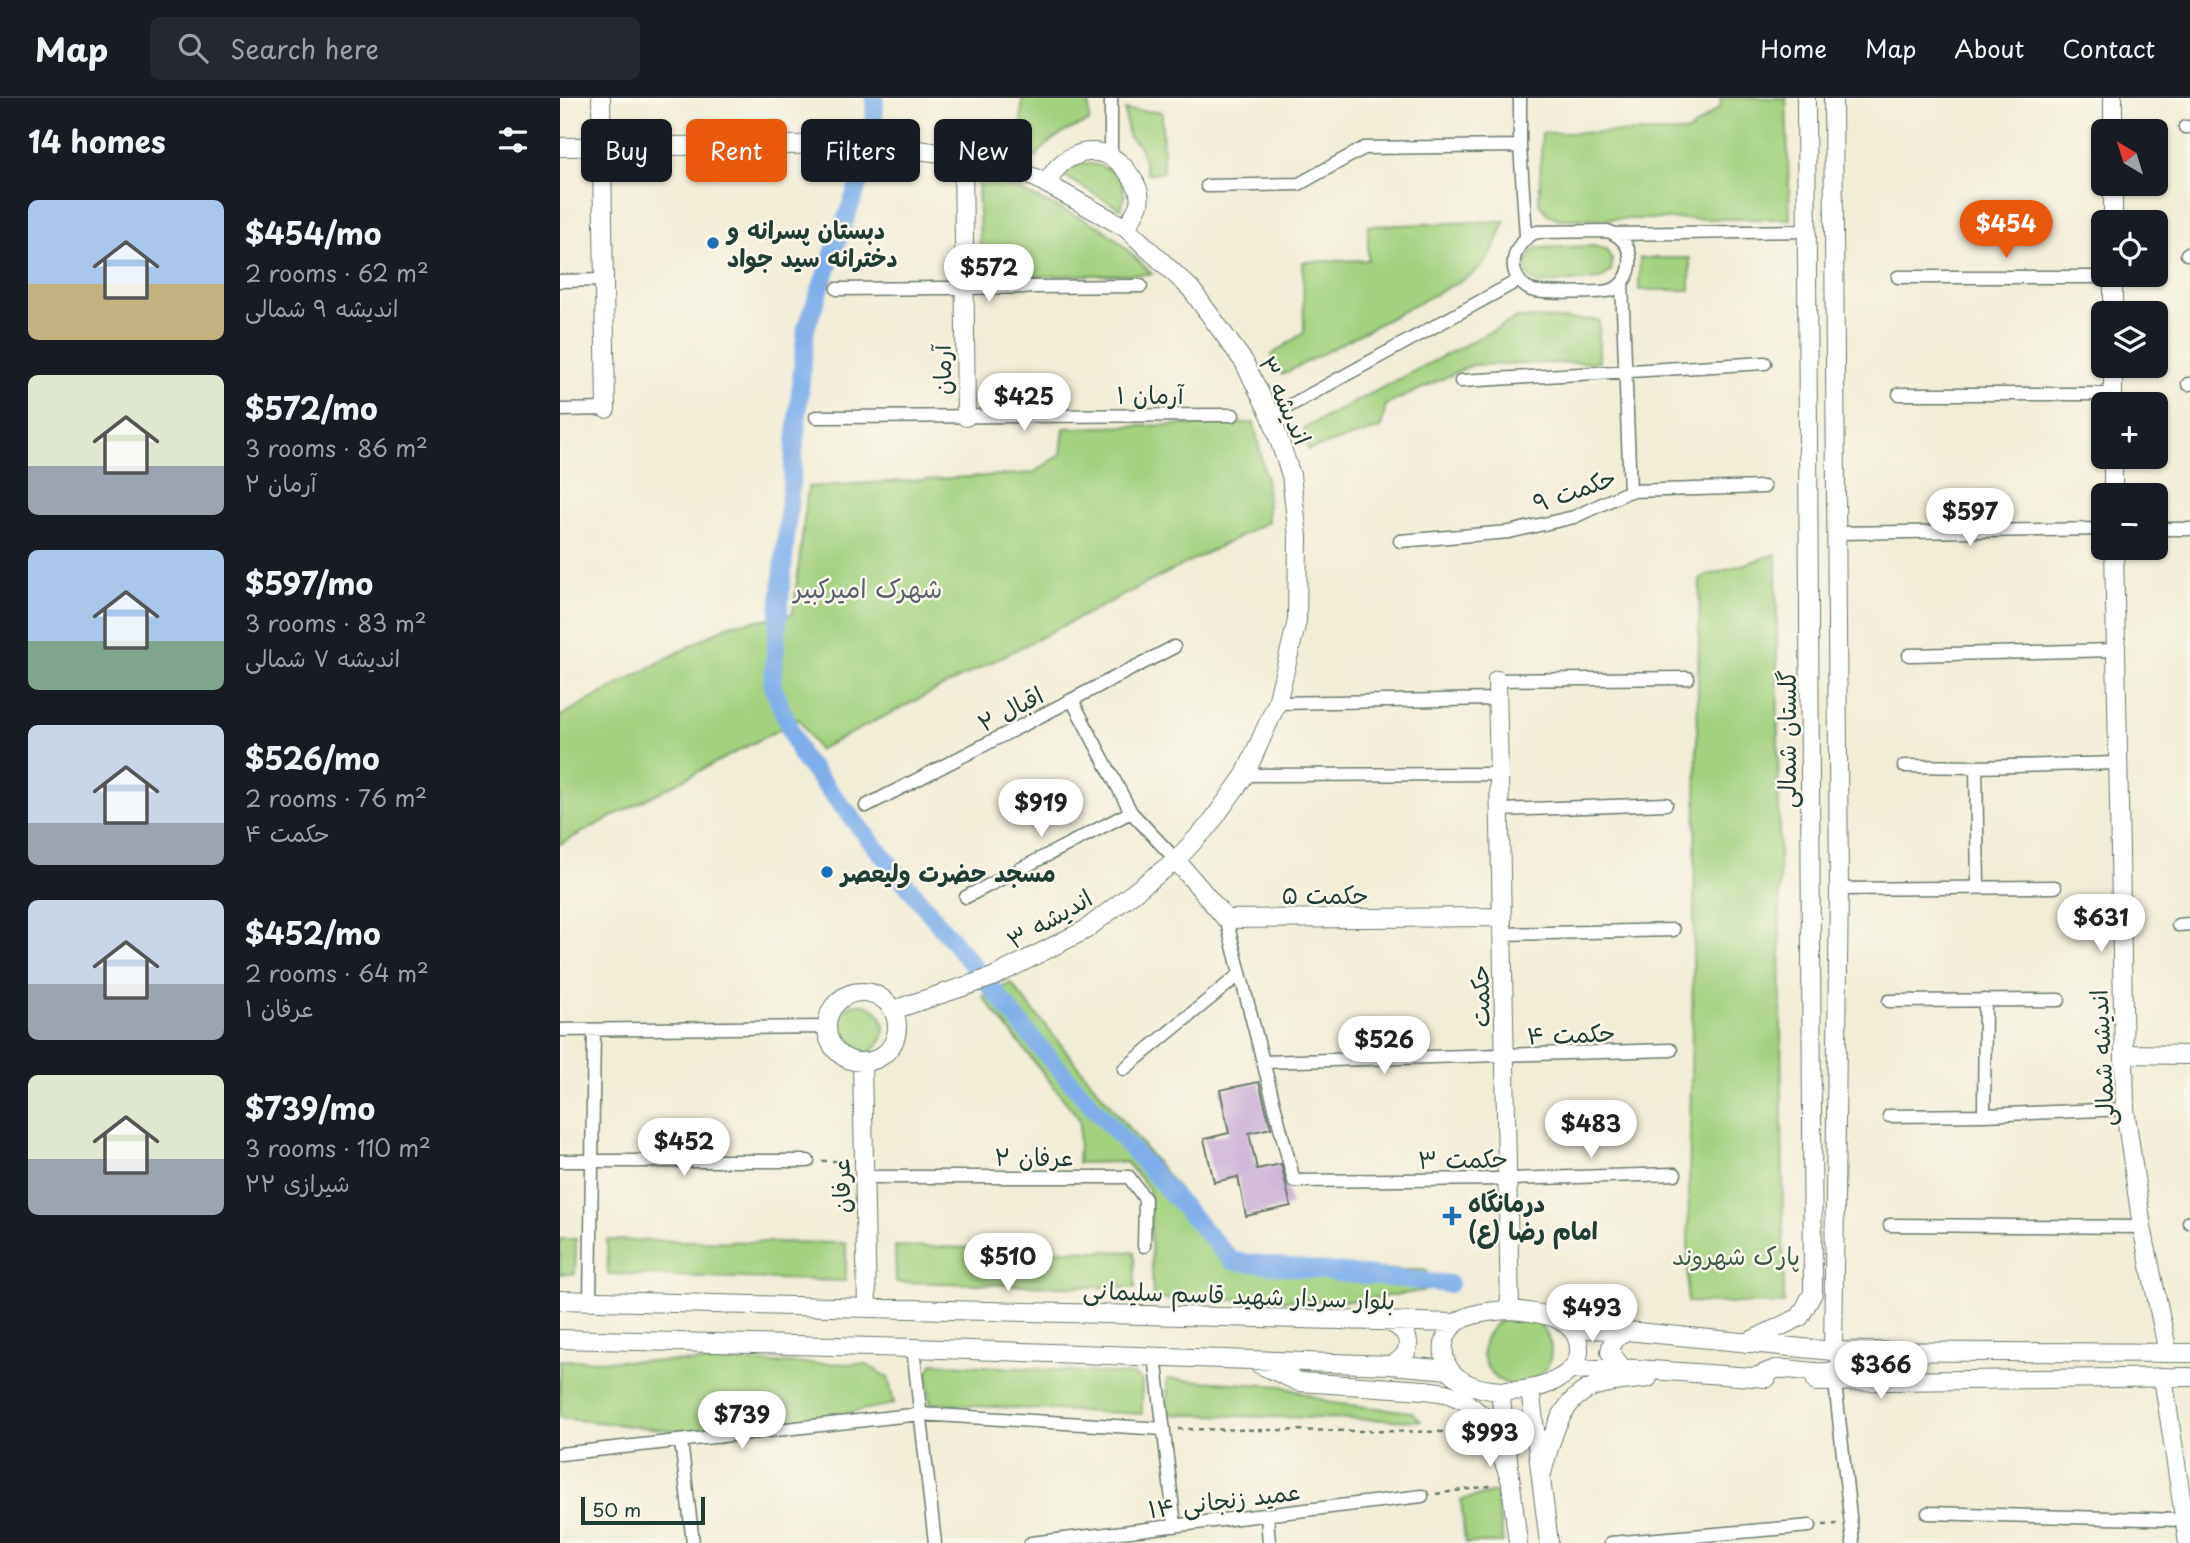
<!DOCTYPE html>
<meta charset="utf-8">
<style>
body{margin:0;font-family:"Playpen Sans","Playpen Sans Arabic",sans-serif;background:#242831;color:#f1f3f6;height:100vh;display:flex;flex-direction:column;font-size:26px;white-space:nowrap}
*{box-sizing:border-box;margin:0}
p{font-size:23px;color:#9ea1a6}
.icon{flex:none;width:38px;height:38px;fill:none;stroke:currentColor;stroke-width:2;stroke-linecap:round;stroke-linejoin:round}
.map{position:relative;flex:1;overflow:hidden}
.sheet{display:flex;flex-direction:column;background:#171b24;width:560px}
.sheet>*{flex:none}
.guide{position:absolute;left:21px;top:21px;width:665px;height:63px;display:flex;gap:14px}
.needle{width:46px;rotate:322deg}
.fabs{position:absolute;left:1531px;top:21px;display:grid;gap:14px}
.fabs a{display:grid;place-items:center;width:77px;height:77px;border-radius:10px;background:#171b24;box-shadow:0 2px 5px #0004;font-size:35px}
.scale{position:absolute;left:21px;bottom:18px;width:124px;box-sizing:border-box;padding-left:7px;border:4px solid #1f3d34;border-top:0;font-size:19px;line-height:24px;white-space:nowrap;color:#1f3d34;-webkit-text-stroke:5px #fbf7ec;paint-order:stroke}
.price{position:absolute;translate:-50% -60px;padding:0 16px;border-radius:24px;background:#fff;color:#222;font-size:23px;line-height:46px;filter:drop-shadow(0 2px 4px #0008)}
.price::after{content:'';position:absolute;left:50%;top:42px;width:21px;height:16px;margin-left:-10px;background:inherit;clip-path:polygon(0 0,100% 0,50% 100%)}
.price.selected{background:#ea580c;color:#fff}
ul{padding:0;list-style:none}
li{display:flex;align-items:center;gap:21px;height:175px;padding:0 28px}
li span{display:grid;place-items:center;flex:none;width:196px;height:140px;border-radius:10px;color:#555}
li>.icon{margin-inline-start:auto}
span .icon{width:84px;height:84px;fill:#fffc;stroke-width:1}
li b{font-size:30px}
h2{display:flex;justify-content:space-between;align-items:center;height:84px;padding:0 28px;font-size:30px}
.chip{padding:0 24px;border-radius:10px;background:#171b24;box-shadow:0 2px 5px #0004;font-size:24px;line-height:63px}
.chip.selected{background:#ea580c;color:#fff}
header{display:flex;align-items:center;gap:42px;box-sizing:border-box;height:98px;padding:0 35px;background:#171b24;border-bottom:2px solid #363941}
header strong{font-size:33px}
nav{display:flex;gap:38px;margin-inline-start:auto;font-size:24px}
.search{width:490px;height:63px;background:#242831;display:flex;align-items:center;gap:18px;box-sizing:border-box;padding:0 24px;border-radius:10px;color:#9ea1a6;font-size:26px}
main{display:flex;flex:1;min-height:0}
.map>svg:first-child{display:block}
.green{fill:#a3d17e;stroke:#618759;stroke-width:2}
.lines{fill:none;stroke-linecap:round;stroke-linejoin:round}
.canal{stroke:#7fafea;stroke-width:18}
.building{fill:#c4a7d3}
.street-casing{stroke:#697b6d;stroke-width:15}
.secondary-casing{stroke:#697b6d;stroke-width:20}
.path{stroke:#697b6d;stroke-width:2.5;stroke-dasharray:5 5;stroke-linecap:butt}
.street{stroke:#fff;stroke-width:12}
.secondary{stroke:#fff;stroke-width:18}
.poi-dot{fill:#1f6fb2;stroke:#fbf7ec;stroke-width:2.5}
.labels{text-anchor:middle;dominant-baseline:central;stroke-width:5;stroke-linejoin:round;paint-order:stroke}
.poi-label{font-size:24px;font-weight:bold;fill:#1f3d34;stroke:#fbf7ec;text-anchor:start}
.street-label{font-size:24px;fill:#1f3d34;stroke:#fbf7ec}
.park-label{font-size:24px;fill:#395b43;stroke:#fbf7ec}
.neighbourhood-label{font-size:26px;fill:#59626c;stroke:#fbf7ec}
</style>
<header>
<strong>Map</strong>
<div class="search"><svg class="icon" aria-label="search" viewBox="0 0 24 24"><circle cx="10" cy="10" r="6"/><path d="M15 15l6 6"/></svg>Search here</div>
<nav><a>Home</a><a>Map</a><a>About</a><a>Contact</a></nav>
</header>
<main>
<section class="sheet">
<h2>14 homes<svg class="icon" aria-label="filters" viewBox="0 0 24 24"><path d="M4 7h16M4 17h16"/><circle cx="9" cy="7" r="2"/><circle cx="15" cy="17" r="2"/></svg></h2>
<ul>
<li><span style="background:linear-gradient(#a9c7e8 60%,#c2b280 0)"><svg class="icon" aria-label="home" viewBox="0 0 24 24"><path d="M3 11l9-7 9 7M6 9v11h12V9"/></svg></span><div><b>$454/mo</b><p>2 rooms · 62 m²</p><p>اندیشه ۹ شمالی</p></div></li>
<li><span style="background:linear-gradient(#dfe7d0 65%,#9aa5b1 0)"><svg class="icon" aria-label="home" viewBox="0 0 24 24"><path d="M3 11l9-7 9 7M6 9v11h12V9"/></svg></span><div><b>$572/mo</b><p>3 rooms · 86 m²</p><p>آرمان ۲</p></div></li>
<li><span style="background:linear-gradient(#a9c7e8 65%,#7fa58c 0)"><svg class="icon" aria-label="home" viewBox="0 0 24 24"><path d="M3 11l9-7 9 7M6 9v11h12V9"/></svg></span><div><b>$597/mo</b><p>3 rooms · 83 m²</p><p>اندیشه ۷ شمالی</p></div></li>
<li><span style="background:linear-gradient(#c9d6e8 70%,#9aa5b1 0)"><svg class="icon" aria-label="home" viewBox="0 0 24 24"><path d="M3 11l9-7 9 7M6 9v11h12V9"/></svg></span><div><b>$526/mo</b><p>2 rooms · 76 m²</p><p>حکمت ۴</p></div></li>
<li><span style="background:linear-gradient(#c9d6e8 60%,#9aa5b1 0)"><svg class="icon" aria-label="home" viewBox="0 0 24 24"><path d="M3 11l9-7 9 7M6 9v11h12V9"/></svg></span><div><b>$452/mo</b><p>2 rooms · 64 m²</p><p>عرفان ۱</p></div></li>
<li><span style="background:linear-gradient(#dfe7d0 60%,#9aa5b1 0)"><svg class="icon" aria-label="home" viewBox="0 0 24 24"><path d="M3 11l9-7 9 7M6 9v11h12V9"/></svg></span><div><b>$739/mo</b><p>3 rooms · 110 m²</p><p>شیرازی ۲۲</p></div></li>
</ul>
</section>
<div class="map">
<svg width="1630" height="1445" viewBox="0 0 1630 1445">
<rect width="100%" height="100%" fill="#fbf7ec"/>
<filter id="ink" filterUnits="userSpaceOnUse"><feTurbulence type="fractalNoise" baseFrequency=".0143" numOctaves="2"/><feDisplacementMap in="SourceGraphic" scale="14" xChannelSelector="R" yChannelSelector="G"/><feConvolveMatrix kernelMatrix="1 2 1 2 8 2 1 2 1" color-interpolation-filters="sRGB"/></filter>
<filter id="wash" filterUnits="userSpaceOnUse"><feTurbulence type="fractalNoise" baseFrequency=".00686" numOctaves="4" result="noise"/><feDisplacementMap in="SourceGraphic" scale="28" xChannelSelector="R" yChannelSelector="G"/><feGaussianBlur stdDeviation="1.57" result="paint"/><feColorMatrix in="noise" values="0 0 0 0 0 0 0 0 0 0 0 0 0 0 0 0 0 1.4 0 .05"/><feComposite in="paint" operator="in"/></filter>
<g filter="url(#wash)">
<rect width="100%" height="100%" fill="#f2edd7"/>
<!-- green -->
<path class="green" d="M462,0h67v24c-23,8 -38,15 -53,35l-15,-11z
M1160,0h66l4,121h-231l-11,-5 -9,-10 3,-71 146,-1 33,-26z
M565,12l37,2 1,60 -16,2 -7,-28 -12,-10z
M524,65c28,3 48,14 37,46l-57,-33 8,-8z
M418,80l18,2 103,46 17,13 36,35 -171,3z
M945,123c-8,23 -15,40 -35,55l-188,99 -11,-20 33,-23 -1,-70 65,-2v-34z
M1033,148l13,3 6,11 -1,11 -10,8 -63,5c-17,-10 -14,-23 -3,-36z
M1080,160h50v32h-51z
M957,220l82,2v42l-127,3 -86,40 -5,23 -73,22 -4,-22z
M694,325l13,61 1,38 -450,228 -19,-31 -239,125v-128l169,-91 64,-11 15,-127 225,-14 28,-19 3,-26z
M1216,456l8,750 -97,-2 13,-724z
M451,885l232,286 183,1 3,20 -74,11 -202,-2 -4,-110 -23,-27 -48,1 2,-43 -97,-123z
M274 931a25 25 0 1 1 50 0a25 25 0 1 1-50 0Z
M0,1141h16l-1,35h-15z
M47,1142l239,3v38l-238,-7z
M335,1148l239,6 1,36 -239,-6z
M923 1253a34 34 0 1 1 68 0a34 34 0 1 1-68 0Z
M0,1262l305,4 23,13 6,27 -169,32 -165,-18z
M373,1265l201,12 8,6v33l-212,-10 -2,-33z
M607,1281l115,7 50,17 80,9 9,9 -253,-7z
M936,1394l7,51h-38l-4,-43z"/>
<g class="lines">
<!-- canal -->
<path class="canal" d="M315,0l-2,46 -67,184 -34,357 29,71 242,295 189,210 217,23"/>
</g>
<g id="blocks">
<!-- building -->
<path class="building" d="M699,984l12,46 -22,5 8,36 24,-5 10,42 -45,10 -8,-39 -24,5 -10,-43 25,-6 -9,-43z"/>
</g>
</g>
<g filter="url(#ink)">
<use href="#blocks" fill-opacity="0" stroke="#697b6d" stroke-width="2"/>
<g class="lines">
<defs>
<path id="street" d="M551,0v58
M960,0v48l6,90
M1625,29h5
M647,88l92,-2 65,-36 156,-2
M1048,133c15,6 24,18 22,34 -1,11 -8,21 -18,25 -8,3 -73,4 -81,0 -28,-14 -19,-49 6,-58z
M1055,136l192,-3
M1627,156h3
M1338,179h215
M0,183l44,-1
M1062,185l8,208
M277,191l304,-3
M901,283l304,-18
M1628,286h2
M1339,296h214
M0,312l46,-1
M711,318l248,-136
M256,319l417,-2
M1596,431h34
M1276,435l268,-4
M840,443l109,-9 65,-15 56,-26 134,-4
M1349,557l206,-5
M937,582l191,-2
M512,602l59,112 45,48
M717,605l221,-4
M1344,668l72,1 141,-4
M1416,669l2,120
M685,677l254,-1
M306,708l308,-159
M940,712l166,-6
M1279,791l216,-2
M406,799l165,-85
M666,821l68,262 213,-2 168,-5
M1618,827l12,-1
M942,836l171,-4
M1329,903l170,-1
M0,932l267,-3
M703,964l408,-12
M564,971l116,-95
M1424,1017l1,-115
M1329,1018l95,-1 141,-6
M0,1063h248
M304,1079h265l16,22 -1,47
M1629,1124h1
M1330,1127l252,2
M30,1203l4,-271
M353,1250l22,195
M595,1258l20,170
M1275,1285l18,160
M121,1343l12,102
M0,1356l360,-40 244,15
M1368,1415l255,7
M707,1417l2,28
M471,1445l391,-47
M1051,1445l199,-17"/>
<path id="secondary" d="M41,0l5,311
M1553,0v33
M0,49l313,-3 90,12 73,22 90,50 65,61 53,73 27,54 20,59 7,62 -1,84 -20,82 -32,72 -35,49 -34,36 -91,70 -92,47 -100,33
M403,58l3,261
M488,86c8,-26 41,-41 65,-26 9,5 13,12 19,20 5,7 9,17 7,26 -2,7 -9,17 -13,24
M1553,86v38
M1553,177v38
M1553,268v38
M1553,359v38
M1554,450l11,561 17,118 26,126
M937,582l13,630
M616,762l50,59 276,-2
M267 929a35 35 0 1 1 70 0a35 35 0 1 1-70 0Z
M1564,956l66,1
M302,965l5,245
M0,1202l895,23
M950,1212c27,2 71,6 69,42 -1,16 -15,24 -27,30 -27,13 -82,14 -102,-12 -6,-8 -7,-17 -6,-26 4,-30 42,-33 66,-34z
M1011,1230l56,3 206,20 357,2
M0,1241l353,9 477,17 60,5
M1186,1245l54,-26 13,-24 -7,-1195
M699,1266l40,18 126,8 21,3 17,7 19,15 12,20 17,47
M830,1267c24,-9 24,-32 1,-42
M1062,1270l-12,-16c2,-12 6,-16 17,-21
M1012,1272l50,-2 145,10
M1195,1279c7,-2 15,-7 22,-8 18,-3 64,15 66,-11l-10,-7 6,-462 -6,-791
M1603,1279l25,166
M1256,1284l374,-5
M970,1291l19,154
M940,1293l18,152
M981,1379c10,-35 17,-81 58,-92 16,-4 33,-5 49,-7"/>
</defs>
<!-- street casing -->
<use href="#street" class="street-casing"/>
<!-- secondary casing -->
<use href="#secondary" class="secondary-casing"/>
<!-- path -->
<path class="path" d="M262,1063h25
M618,1331l274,3
M876,1396l59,-9
M1263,1427l14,-1"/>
<!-- street -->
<use href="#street" class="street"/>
<!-- secondary -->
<use href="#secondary" class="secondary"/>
</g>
</g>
<!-- markers -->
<g class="poi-dot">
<circle cx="153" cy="145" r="7"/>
<circle cx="267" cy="774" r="7"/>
<path d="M888.5 1107.5h7v7h7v7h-7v7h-7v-7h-7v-7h7z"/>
</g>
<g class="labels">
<!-- poi labels -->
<g class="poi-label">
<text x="167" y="131">دبستان پسرانه و<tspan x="167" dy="28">دخترانه سید جواد</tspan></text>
<text x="281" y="774">مسجد حضرت ولیعصر</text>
<text x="908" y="1104">درمانگاه<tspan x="908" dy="28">امام رضا (ع)</tspan></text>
</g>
<!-- street labels -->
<g class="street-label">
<text transform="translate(381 272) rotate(-91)">آرمان</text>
<text x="590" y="296">آرمان ۱</text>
<text transform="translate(726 302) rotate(66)">اندیشه ۳</text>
<text transform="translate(1014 391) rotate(-19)">حکمت ۹</text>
<text transform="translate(450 610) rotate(-27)">اقبال ۲</text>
<text transform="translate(1226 641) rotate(-90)">گلستان شمالی</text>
<text x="765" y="796">حکمت ۵</text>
<text transform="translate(489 820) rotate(-30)">اندیشه ۳</text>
<text transform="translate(919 898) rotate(-91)">حکمت</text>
<text transform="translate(1011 935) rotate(-2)">حکمت ۴</text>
<text transform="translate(1541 960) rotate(-93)">اندیشه شمالی</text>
<text x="474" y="1058">عرفان ۲</text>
<text transform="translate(903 1060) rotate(-1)">حکمت ۳</text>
<text transform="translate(280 1088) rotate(-91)">عرفان</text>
<text transform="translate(679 1196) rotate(2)">بلوار سردار شهید قاسم سلیمانی</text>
<text transform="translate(664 1401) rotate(-7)">عمید زنجانی ۱۴</text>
</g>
<!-- park labels -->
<g class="park-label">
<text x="1176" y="1157">پارک شهروند</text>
</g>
<!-- neighbourhood labels -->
<g class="neighbourhood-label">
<text x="308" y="489">شهرک امیرکبیر</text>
</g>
</g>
</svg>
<div class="fabs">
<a><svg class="needle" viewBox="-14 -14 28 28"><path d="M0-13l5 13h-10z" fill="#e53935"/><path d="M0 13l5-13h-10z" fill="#9ea1a6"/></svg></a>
<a><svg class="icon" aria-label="locate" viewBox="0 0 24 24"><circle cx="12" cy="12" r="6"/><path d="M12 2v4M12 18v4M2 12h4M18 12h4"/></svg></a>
<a><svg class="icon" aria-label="layers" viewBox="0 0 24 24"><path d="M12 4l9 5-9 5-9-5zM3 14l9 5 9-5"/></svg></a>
<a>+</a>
<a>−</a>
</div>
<div class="scale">50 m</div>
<b class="price selected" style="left:1446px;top:162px">$454</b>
<b class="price" style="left:429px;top:206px">$572</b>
<b class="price" style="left:464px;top:335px">$425</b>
<b class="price" style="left:1410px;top:450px">$597</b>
<b class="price" style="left:481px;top:741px">$919</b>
<b class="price" style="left:1541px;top:856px">$631</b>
<b class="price" style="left:824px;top:978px">$526</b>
<b class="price" style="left:1031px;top:1062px">$483</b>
<b class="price" style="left:124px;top:1080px">$452</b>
<b class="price" style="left:448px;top:1195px">$510</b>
<b class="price" style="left:1032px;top:1246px">$493</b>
<b class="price" style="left:1321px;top:1303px">$366</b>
<b class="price" style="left:182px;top:1353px">$739</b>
<b class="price" style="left:930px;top:1371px">$993</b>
<div class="guide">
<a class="chip">Buy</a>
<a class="chip selected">Rent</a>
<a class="chip">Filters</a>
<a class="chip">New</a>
</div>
</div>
</main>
